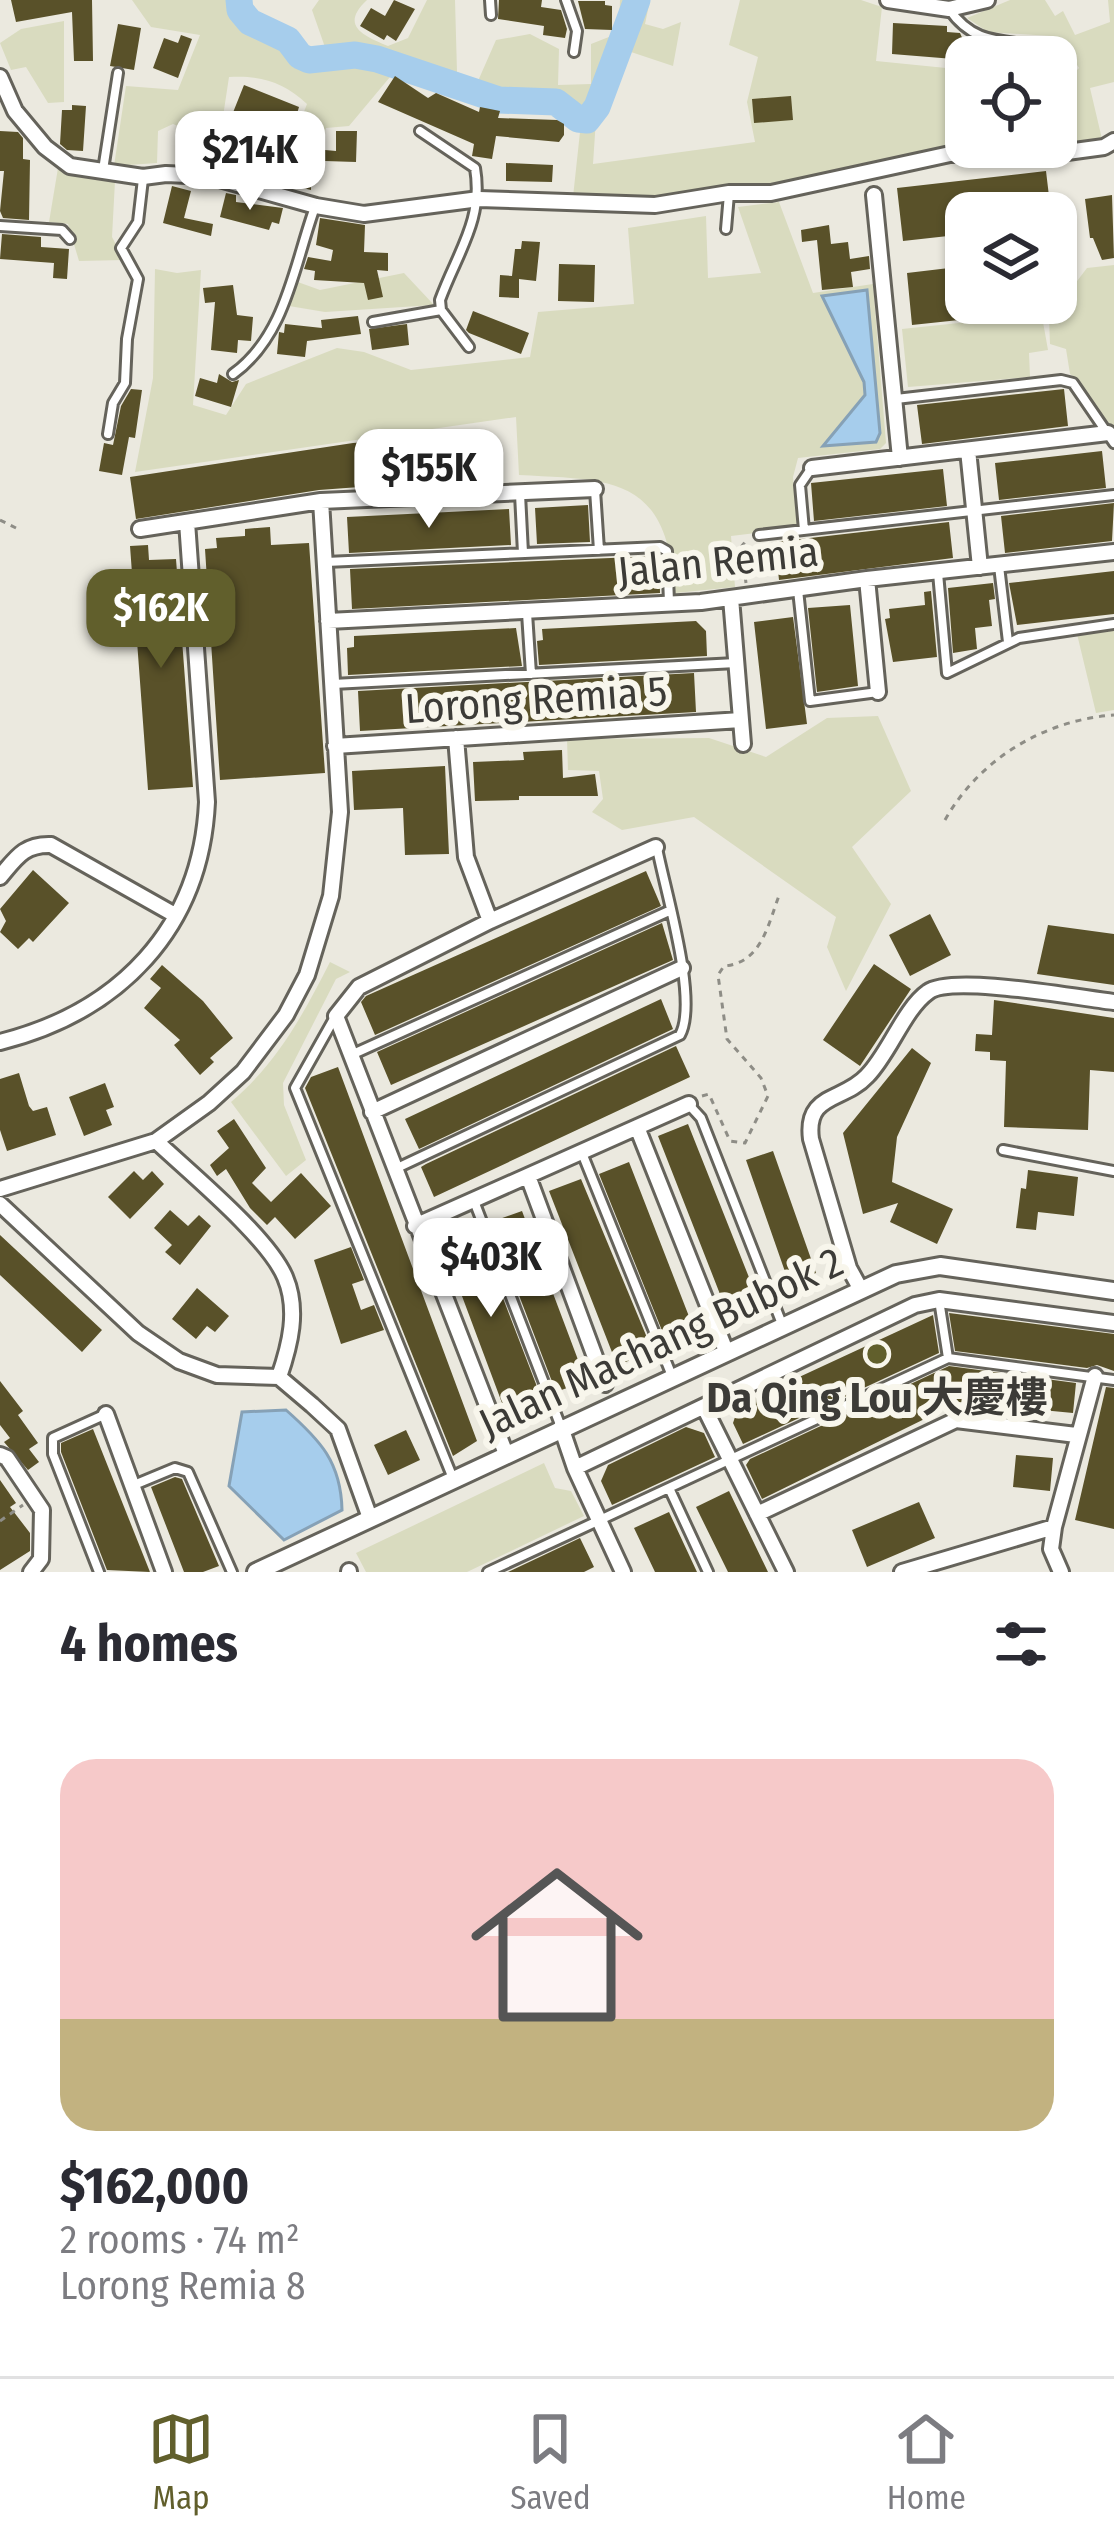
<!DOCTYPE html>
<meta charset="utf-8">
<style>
body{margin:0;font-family:"Fira Sans Condensed","Noto Sans SC",sans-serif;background:#f7f7f7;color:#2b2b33;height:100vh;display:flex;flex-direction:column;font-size:45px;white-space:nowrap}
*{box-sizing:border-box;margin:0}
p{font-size:39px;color:#7c7c81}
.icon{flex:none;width:66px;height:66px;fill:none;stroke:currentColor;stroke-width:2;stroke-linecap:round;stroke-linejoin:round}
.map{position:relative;height:1572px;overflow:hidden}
.drawer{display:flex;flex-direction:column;background:#fff;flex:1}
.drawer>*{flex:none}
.buttons{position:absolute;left:945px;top:36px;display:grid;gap:24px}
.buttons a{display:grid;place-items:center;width:132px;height:132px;border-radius:24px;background:#fff;box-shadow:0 3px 9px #0004;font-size:60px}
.price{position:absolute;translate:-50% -102px;padding:0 27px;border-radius:24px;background:#fff;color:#222;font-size:39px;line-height:78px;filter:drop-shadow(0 3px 6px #0008)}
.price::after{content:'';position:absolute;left:50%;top:72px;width:36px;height:27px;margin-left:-18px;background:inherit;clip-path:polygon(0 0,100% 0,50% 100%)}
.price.current{background:#615f2c;color:#fff}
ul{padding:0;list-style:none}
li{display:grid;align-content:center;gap:24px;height:636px;padding:0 60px}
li+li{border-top:3px solid #e1e1e2}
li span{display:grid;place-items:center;height:372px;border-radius:36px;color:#555}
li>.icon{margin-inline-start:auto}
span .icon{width:216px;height:216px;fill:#fffc;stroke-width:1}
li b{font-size:51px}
h2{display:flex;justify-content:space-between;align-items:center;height:144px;padding:0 60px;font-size:51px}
.tabs{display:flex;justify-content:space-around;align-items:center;height:168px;border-top:3px solid #e1e1e2;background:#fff;font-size:33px;color:#7c7c81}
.tabs a{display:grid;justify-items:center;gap:6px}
.tabs .current{color:#615f2c}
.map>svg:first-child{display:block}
.green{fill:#d9dbbf}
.water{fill:#a6cdec;stroke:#86a1b6;stroke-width:3}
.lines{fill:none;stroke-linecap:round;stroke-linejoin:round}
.river{stroke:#a6cdec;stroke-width:27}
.building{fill:#595129}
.service-casing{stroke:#65635b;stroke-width:14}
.minor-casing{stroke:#65635b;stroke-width:20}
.tertiary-casing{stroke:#65635b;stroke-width:22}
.path{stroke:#8e8d86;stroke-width:3;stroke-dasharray:6 6;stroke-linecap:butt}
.service{stroke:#fff;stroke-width:8}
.minor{stroke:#fff;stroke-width:14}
.tertiary{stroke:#fff;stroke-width:16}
.poi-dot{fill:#615f2c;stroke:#f8f6ec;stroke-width:4.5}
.labels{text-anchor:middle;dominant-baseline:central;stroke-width:12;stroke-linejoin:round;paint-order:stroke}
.street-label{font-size:42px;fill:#3c3b37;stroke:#f8f6ec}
.poi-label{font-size:42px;font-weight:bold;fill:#3c3b37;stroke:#f8f6ec}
</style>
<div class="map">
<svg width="1114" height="1572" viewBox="0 0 1114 1572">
<rect width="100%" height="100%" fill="#ebe9df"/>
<!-- green -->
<path class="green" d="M132,0h114l7,16 38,19 10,15 12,5 14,-2 -15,-43 7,-10h48c-28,26 -3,36 21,46l20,-8 19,-38h28l2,72 21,9 18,-41 34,-6 29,15 -1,36 33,-1v-40l28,-11 1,-33h30l-5,24 18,5 18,-7 -8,44 -48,-16 -29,69 -3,45 162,-22 -8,-40 11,-45 -29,-12 11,-45h121l21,7 -6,54 90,9v77l-193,39 -44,-1 -75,12h-81l7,-65 -28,-19 -72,-7 -85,-35 -46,55 -23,2 -7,24 -29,-4 17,-44c-23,-22 -47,-29 -78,-27l-10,66 -46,-19 -15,7 -1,32 -43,3 12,-80 52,4 22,-55 -49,-8z
M1010,0h35l10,16 8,-5 12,24 35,-13 -2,-22h6v82l-24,6 12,51 -46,5v-66l12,1 11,-11 -9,-14 -14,-2 -4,-16 -64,-4 -21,-14z
M64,21v81l-16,1 -22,-36 -15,3 -11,-27 21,-14z
M58,168l57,13 -3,56 12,23 -45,1 -11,-37 -19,-2z
M779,202l34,91 60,-9 13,159 -6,6 -82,9 -5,19 4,51 -66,8 4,51 -60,6c-8,-116 -59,-113 -156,-118l-3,-58 -381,55 18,-94 2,-109 22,4 24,-3 -8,135 33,10 20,-31 91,-36 27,4 47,18 119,-13 8,-45 96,-8 -6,-76 78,-12 2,62 53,-5 -23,-66z
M1114,265v167l-35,-52 -9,-6 -4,-25 -16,-5 -1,-26 38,-50z
M404,273l30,32 -109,7 -36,-6 6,-25 25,9z
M1026,316l17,6 5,28 -19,3 1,24 -122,10 -6,-58z
M1114,630v80l-18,3 -19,-79z
M878,716l33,75 -59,56 39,57 -45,87 -19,-44 9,-30 -142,-100 -72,13 -30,-18 11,-13 -4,-28 -31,-1 -1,-31 142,-1 57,19 61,-39z
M330,962l20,10 -14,7 -53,104 1,22 22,55 -20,16 -55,-74c46,-39 72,-87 99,-140z
M544,1463l11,25 16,3 13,25 -117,56h-101l-10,-19z"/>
<!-- water -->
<path class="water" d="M867,290l13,143 -4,9 -53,4 42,-51 -1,-13 -42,-86z
M286,1410c34,30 55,52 56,100l-58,30 -55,-54 13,-74z"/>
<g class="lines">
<!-- river -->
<path class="river" d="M239,0l1,10 10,12 38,18 12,16 9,4 46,-5 22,4 122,41 57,2 22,17 9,1 10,-13 40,-107"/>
</g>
<!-- building -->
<path class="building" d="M11,0h81l1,61h-19l-2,-49 -56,10z
M394,0l21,9 -19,32 -9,-6 -3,5 -24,-14 11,-18 14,8z
M499,0h43l-1,7 20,3 6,19 -2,9 -22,-3 1,-9 -46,-7z
M578,1h27v4l7,1v24l-27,-1z
M893,23l54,3v6l13,1 4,9 58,10 9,-2 1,-12 16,2 -3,17 -79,3 -74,-6z
M118,24l23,4 -7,42 -24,-4z
M181,35l11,4 -14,39 -25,-10 11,-30 14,5z
M395,76l33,22 8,-5 43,19 1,-5 20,4 -2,7 59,2 7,4v11l-5,7 -63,-6 -4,23 -20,-3 2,-12 -96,-42z
M244,85l55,22 -6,20 -44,-11 -4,11 -10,6 -9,-3z
M791,96l2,24 -39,3 -2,-24z
M72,105l14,1 -3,45 -16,-1 -7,-6 2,-34h10z
M0,131l18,1 5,6v21l7,1 -1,60 -26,-2 -3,-7 4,-40h-4z
M336,131h21l-1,31 -31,-1v-11l11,1z
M273,137l16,1 -7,19h29v33l-79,-19 4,-17 9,-8 22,6z
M506,163l47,2 -1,17 -46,-1z
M1046,171l5,42h-85v21l-63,7 -6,-53z
M172,186l19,5 -7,27 29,6 -2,12 -48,-13z
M226,193l10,2v7l47,6 -4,16 -7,-2 -3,8 -49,-13z
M1112,195l2,63 -12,2 -9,-22h-3l-5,-39z
M320,218l45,7 -1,27 24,1v18l-11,-1 6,27 -15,3 -4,-17 -50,-3 1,-9 -11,-2 4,-12 23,4 2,-11 -17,-5z
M829,225l2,19 17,-2 2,17 19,-3 1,13 -19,3 2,15 -31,3 -5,-50 -15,2 -1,-12z
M2,234l39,3v10l28,2 -2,30 -14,-1 1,-15 -54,-4z
M522,241l18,1 -4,39 -17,-2v19l-20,-1 1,-22 12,1 3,-27h6z
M559,264l36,1 -1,37 -36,-1z
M966,266v37h77l1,8 -132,14 -5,-52z
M233,285l4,30 16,2 -2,24 -13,-1 -1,13 -26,-3 4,-48 -10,1 -2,-15z
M473,311l56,22 -8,21 -52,-21 -3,-3z
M358,316l3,18 -54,7 -2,16 -28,-3 2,-22 5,1 1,-9 37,4 -1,-8z
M407,324l2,21 -37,5 -3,-21z
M219,374l13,8 7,-2 -8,27 -36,-11 5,-18 17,5z
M131,389l11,1 -7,48 -6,-1 -7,38 -23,-4 5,-28 9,2 8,-39z
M1064,389l4,37 -146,18 -5,-39z
M450,436l4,44 -135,10 -183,29 -6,-42 223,-34z
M1102,451l4,37 -107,12 -4,-37z
M943,469l4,37 -133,15 -3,-38z
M1114,503l-2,38 -107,12 -4,-37z
M588,505l2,37 -53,2 -2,-36z
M509,509l2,36 -162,8 -2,-36z
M949,522l4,36 -174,22 -4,-38z
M270,527l1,18 38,-2 16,230 -105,7 -15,-231 12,-1 -1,-10 29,-2v-7z
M148,545l1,15 27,-1 17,228 -45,3 -18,-244z
M659,556l1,37 -308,16 -2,-40z
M1114,571v43l-97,11 -8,-42z
M993,583l2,16 -6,1 3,26 -17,2 2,21 -24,4 -5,-65z
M931,591l6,66 -44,5 -8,-43 5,-1 -1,-9 36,-4 -1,-13z
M850,605l8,81 -41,6 -9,-84z
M793,617l14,107 -41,5 -12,-107z
M696,621l10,10 1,25 -168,9 -2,-24 6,-1 -1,-11z
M516,628l6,38 -174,9 -1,-27 7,-1v-11z
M694,673l2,39 -336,19 -2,-40z
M562,750l1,28 32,-4 3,22h-79v4l-44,1 -2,-39 51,-2 -1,-8z
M445,766l4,88 -44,1 -2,-47 -49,2 -2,-39z
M33,870l36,33 -36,39 -4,-4 -11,11 -18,-17 6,-11 -6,-12z
M646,871l15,35 -286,129 -14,-33 5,-6z
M930,914l21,41 -41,21 -21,-41z
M662,923l11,37 -282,125 -14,-33z
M1048,925l66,9v51l-77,-11z
M874,964l37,25 -51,77 -37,-26z
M162,965l41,36 30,37 -23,20 4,4 -14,13 -26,-30 6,-5 -36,-32 17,-20 -11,-9z
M661,999l12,30 -254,120 -14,-30z
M994,1000l120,18v54l-24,-2 -2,60 -84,-3 2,-66 -16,-1v-8l-15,-1 1,-17 16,1z
M676,1046l14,31 -256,120 -13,-30 5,-3z
M912,1048l19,15 -34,74 -5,45 61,27 -16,35 -47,-22 8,-19 -35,11 -20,-81z
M338,1067l139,374 -24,15 -148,-368 6,-11z
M19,1073l10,33 4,5 14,-4 9,28 -49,16 -7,-21v-51z
M105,1083l9,24 -8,3 6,15 -28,11 -15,-39z
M234,1119l32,49 -14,15 19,19 30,-29 30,33 -36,33 -20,-22 -8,8 -17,-17 -24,-39 -9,7 -7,-11 19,-17 -12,-17z
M688,1124l70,176 -31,12 -69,-176z
M773,1151l43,122 -27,10 -43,-123z
M629,1162l68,175 -28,11 -70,-174z
M1028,1170l50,7 -4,39 -36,-4 -2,18 -20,-2 5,-40 5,1z
M134,1171l9,9 9,-9 12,13 -34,35 -22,-22z
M581,1179l72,173 -36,13 -68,-174z
M170,1210l18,16 11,-11 12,11 -31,39 -15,-13 7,-7 -18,-17z
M522,1211l64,170 -30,11 -65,-170z
M476,1228l65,169 -36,14 -64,-171z
M0,1235l102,95 -20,22 -82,-77z
M351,1247l13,33 -12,4 9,26 13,-5 10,25 -43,14 -27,-84z
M197,1288l32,28 -14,16 -8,-6 -11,13 -24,-20z
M949,1313l165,21v37l-17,-6 -10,3 -132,-17z
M933,1315l6,38 -196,91 -10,-21 6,-18z
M949,1366l127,17 -3,30 -114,-11 -197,97 -16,-34 4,-6z
M0,1381l23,30 -5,4 20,28 -9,6 10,13 -11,8 -24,-28 6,-4 -10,-13z
M1106,1387l8,1v141l-39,-9z
M686,1427l18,6 11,24 -103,48 -11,-24 7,-16z
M93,1429l57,143 -43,-2 -46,-118v-9z
M406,1430l14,30 -32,15 -14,-30z
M1016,1455l37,3 -3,33 -37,-4z
M175,1477l7,2 37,87 -16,6h-19l-33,-85z
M0,1480l16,23 -6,4 20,26v18l-30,19z
M729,1491l39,81h-40l-32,-65z
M919,1502l16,36 -68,29 -15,-37z
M669,1512l28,60h-42l-21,-44z
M580,1538l14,29 -10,5h-76z"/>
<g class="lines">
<defs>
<path id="service" d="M490,0l1,15
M566,0l11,31 -3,21
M949,9c20,29 41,31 74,35
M420,131l55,37c9,52 -18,85 -35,132l1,10 28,37
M103,170l15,-97
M209,176c19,-28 39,-55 77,-45
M0,226l62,4 8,9
M726,229l3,-35
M373,322l68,-12
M233,374c53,-38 61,-109 82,-167
M896,399l165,-19 12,3 41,60
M108,434l5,-31 12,-20 2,-44 11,-60 -17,-31 17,-26 5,-43
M595,490l4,60
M520,494l3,59
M804,530l-4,-45 11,-16
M759,535l355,-40
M326,562l334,-15 7,4 2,51
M999,566l9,76
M938,573l9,100 72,-35 95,-14
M798,590l12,111 68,-9
M527,613l4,61
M333,684l403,-21
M335,1017l-40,71 157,388
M351,1055l318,-144
M690,1106l11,12 81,206
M1003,1150l111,21
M582,1153l90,223
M395,1169l285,-134c19,-34 -15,-145 -23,-187
M474,1201l87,226
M939,1300l9,58
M134,1485l41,-17 13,4 44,100
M669,1488l39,84
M99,1572l-46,-118v-16l53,-24
M488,1572l460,-214 166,22"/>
<path id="minor" d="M888,0l61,9 38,-9
M0,77l15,34 30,36 25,19 73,11 23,-3 43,2 107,30 48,8 115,-15 176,6 74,-12h42l179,-39 117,-2 37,-5 10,-6
M874,195l26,263
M968,450l12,117
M812,468l296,-35
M140,529l181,-28 274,-12
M867,579l11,113
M731,598l12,146
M328,621l373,-19 166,-23 247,-27
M456,738l10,119 24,64
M335,746l406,-26
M0,877c16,-19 24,-33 51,-32l124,70
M0,1042c119,-30 201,-113 207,-240l-20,-280
M372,1112l310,-144
M637,1127l89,224
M156,1141c34,32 112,96 129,136 14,33 5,68 -6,100
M528,1176l77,208
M0,1189l156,-48 53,-38 34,-31 43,-57 21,-40 24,-79 9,-84 -19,-311
M0,1204l138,129 41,28 38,14 62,2 33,28 26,24 32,89
M415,1226l274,-122
M861,1290l-12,-22 -38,-129c-6,-46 32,-37 56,-63 22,-22 37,-67 61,-84 23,-18 151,6 186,10
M704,1407l82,165
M106,1414l58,158
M561,1427l14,41 48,104
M506,1454l-170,-438 23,-29 131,-66 166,-74
M0,1455l7,3 35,52 -1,49 -10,13
M575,1468l340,-163 24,-5 175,23
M757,1514l199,-94 120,15
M349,1571v1
M902,1572l152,-45
M1061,1572l-10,-23 3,-22 41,-151"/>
<path id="tertiary" d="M256,1572l640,-298 44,-8 174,25"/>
</defs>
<!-- service casing -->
<use href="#service" class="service-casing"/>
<!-- minor casing -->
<use href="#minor" class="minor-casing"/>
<!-- tertiary casing -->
<use href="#tertiary" class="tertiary-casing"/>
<!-- path -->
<path class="path" d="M0,520l16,8
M746,583l-5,-36 5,-6
M945,820c35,-62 100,-100 169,-105
M702,1096l7,-2 21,47 15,2 23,-47 -7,-18 -34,-39 -9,-64 6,-9c38,-3 44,-42 56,-73
M0,1521l23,-16"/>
<!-- service -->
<use href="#service" class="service"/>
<!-- minor -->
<use href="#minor" class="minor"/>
<!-- tertiary -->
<use href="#tertiary" class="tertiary"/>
</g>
<!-- markers -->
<circle class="poi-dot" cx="877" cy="1354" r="12"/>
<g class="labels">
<!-- street labels -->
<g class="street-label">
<text transform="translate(718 562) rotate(-6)">Jalan Remia</text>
<text transform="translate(536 700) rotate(-4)">Lorong Remia 5</text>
<text transform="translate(661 1343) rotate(-25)">Jalan Machang Bubok 2</text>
</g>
<!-- poi labels -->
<g class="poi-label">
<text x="877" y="1398">Da Qing Lou 大慶樓</text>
</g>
</g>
</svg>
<div class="buttons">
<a><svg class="icon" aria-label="locate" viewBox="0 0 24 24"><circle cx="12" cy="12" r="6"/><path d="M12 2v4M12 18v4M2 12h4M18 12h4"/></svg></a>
<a><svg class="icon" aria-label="layers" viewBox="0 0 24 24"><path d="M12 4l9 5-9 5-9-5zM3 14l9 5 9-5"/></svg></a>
</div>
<b class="price" style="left:250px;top:213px">$214K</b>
<b class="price" style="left:429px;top:531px">$155K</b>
<b class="price current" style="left:161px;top:671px">$162K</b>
<b class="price" style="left:491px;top:1320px">$403K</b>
</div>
<section class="drawer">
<h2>4 homes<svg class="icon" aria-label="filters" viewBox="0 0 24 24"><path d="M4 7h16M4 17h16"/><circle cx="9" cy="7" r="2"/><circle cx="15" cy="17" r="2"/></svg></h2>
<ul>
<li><span style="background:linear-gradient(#f6c9c9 70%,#c2b280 0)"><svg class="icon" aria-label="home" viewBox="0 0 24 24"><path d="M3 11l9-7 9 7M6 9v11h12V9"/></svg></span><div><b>$162,000</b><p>2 rooms · 74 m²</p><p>Lorong Remia 8</p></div></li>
</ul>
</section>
<nav class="tabs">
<a class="current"><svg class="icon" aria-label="map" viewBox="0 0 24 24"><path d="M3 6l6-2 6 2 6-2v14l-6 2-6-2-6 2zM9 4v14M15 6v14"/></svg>Map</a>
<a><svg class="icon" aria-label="saved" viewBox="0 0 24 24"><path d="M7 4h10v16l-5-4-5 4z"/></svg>Saved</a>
<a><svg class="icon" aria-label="home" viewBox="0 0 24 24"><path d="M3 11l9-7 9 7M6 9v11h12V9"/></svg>Home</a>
</nav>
